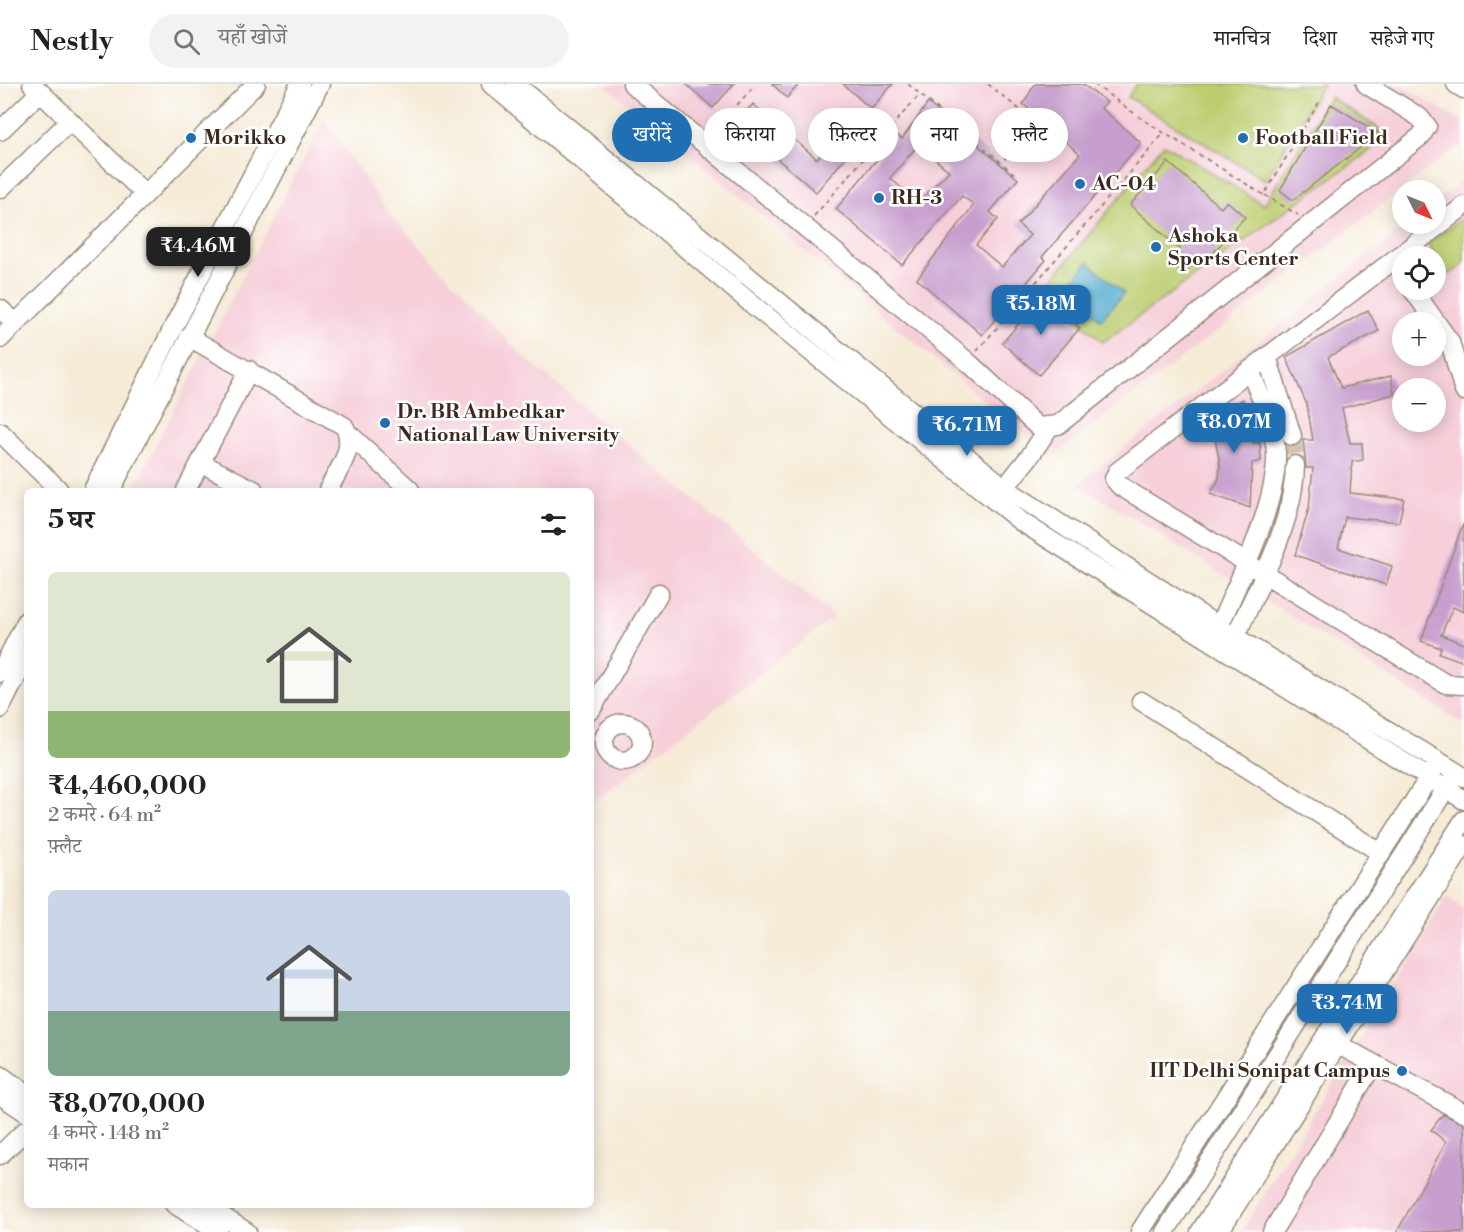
<!DOCTYPE html>
<html lang="hi">
<meta charset="utf-8">
<style>
body{margin:0;font-family:"Libre Bodoni","Noto Serif Devanagari",serif;background:#f2f2f2;color:#222;height:100vh;display:flex;flex-direction:column;font-size:22px;white-space:nowrap}
*{box-sizing:border-box;margin:0}
p{font-size:20px;color:#767676}
.icon{flex:none;width:33px;height:33px;fill:none;stroke:currentColor;stroke-width:2;stroke-linecap:round;stroke-linejoin:round}
.map{position:relative;flex:1;overflow:hidden}
.side{position:absolute;left:24px;top:404px;width:570px;height:720px;display:flex;flex-direction:column;background:#fff;border-radius:9px;box-shadow:0 3px 15px #0003}
.side>*{flex:none}
.banner{position:absolute;left:612px;top:24px;width:570px;height:54px;display:flex;gap:12px}
.needle{width:39px;rotate:133deg}
.controls{position:absolute;left:1392px;top:96px;display:grid;gap:12px}
.controls a{display:grid;place-items:center;width:54px;height:54px;border-radius:50%;background:#fff;box-shadow:0 3px 15px #0003;font-size:30px}
.price{position:absolute;translate:-50% -51px;padding:0 14px;border-radius:12px;background:#1f6fb2;color:#fff;font-size:20px;line-height:39px;filter:drop-shadow(0 2px 3px #0008)}
.price::after{content:'';position:absolute;left:50%;top:36px;width:18px;height:14px;margin-left:-9px;background:inherit;clip-path:polygon(0 0,100% 0,50% 100%)}
.price.current{background:#222;color:#fff}
ul{padding:0;list-style:none}
li{display:grid;align-content:center;gap:12px;height:318px;padding:0 24px}
li span{display:grid;place-items:center;height:186px;border-radius:9px;color:#555}
li>.icon{margin-inline-start:auto}
span .icon{width:108px;height:108px;fill:#fffc;stroke-width:1}
li b{font-size:26px}
h2{display:flex;justify-content:space-between;align-items:center;height:72px;padding:0 24px;font-size:26px}
.pill{padding:0 21px;border-radius:27px;background:#fff;box-shadow:0 3px 15px #0003;font-size:21px;line-height:54px}
.pill.current{background:#1f6fb2;color:#fff}
header{display:flex;align-items:center;gap:36px;box-sizing:border-box;height:84px;padding:0 30px;background:#fff;border-bottom:2px solid #e0e0e0}
header strong{font-size:28px}
nav{display:flex;gap:33px;margin-inline-start:auto;font-size:21px}
.search{width:420px;height:54px;background:#f2f2f2;display:flex;align-items:center;gap:15px;box-sizing:border-box;padding:0 21px;border-radius:33px;color:#767676;font-size:22px}
.map>svg:first-child{display:block}
.built{fill:#f6cfd9;fill-rule:evenodd}
.green{fill:#bccd6f;stroke:#7c7c46;stroke-width:1.5}
.water{fill:#50abce;stroke:#466a76;stroke-width:1.5}
.building{fill:#c79fce;fill-rule:evenodd}
.lines{fill:none;stroke-linecap:round;stroke-linejoin:round}
.minor-tunnel{stroke:#d0c4b2;stroke-width:18;stroke-dasharray:18 9;stroke-linecap:butt}
.minor-casing{stroke:#988a7a;stroke-width:21}
.path{stroke:#988a7a;stroke-width:2;stroke-dasharray:4.5 4.5;stroke-linecap:butt}
.minor{stroke:#fff;stroke-width:18}
.poi-dot{fill:#1f6fb2;stroke:#fff;stroke-width:2}
.labels{text-anchor:middle;dominant-baseline:central;stroke-width:5;stroke-linejoin:round;paint-order:stroke}
.poi-label{font-size:20px;font-weight:bold;fill:#3b2a1e;stroke:#fff;text-anchor:start}
</style>
<header>
<strong>Nestly</strong>
<div class="search"><svg class="icon" aria-label="search" viewBox="0 0 24 24"><circle cx="10" cy="10" r="6"/><path d="M15 15l6 6"/></svg>यहाँ खोजें</div>
<nav><a>मानचित्र</a><a>दिशा</a><a>सहेजे गए</a></nav>
</header>
<div class="map">
<svg width="1464" height="1148" viewBox="0 0 1464 1148">
<rect width="100%" height="100%" fill="#fff"/>
<filter id="ink" filterUnits="userSpaceOnUse"><feTurbulence type="fractalNoise" baseFrequency=".0167" numOctaves="2"/><feDisplacementMap in="SourceGraphic" scale="12" xChannelSelector="R" yChannelSelector="G"/><feConvolveMatrix kernelMatrix="1 2 1 2 8 2 1 2 1" color-interpolation-filters="sRGB"/></filter>
<filter id="wash" filterUnits="userSpaceOnUse"><feTurbulence type="fractalNoise" baseFrequency=".008" numOctaves="4" result="noise"/><feDisplacementMap in="SourceGraphic" scale="24" xChannelSelector="R" yChannelSelector="G"/><feGaussianBlur stdDeviation="1.35" result="paint"/><feColorMatrix in="noise" values="0 0 0 0 0 0 0 0 0 0 0 0 0 0 0 0 0 1.4 0 .05"/><feComposite in="paint" operator="in"/></filter>
<g filter="url(#wash)">
<rect width="100%" height="100%" fill="#f5ebd7"/>
<!-- built -->
<path class="built" d="M604,0h796l64,39v19l-412,315z
M324,35l66,96 133,141 311,261 -243,187v-314h-458z
M1464,95v545l-386,-240 330,-260h28v-23zM1402,172h34v34h-34zM1402,238h34v34h-34zM1402,304h34v34h-34z
M1448,811l16,16v321h-223z"/>
<!-- green -->
<path class="green" d="M1136,0h187l-58,96 -137,-83z
M1330,13l60,39 -287,206 -60,-52 121,-146 100,61z
M1464,133v47l-15,11 -22,-32z"/>
<!-- water -->
<path class="water" d="M1088,178l36,31 -23,27 -36,-31z"/>
<g id="blocks">
<!-- building -->
<path class="building" d="M686,0h48l-21,24z
M772,0h27l-12,14z
M843,0h50l-22,25z
M1035,0h47l25,18 -6,6 40,35 -99,114 4,3 -64,75 -65,-56 57,-74 -12,-9 -60,69 -66,-56 61,-74 5,4 26,-36 90,76 -28,33 8,7 -22,26 26,22 28,-32 -12,-11 62,-70 -57,-50zM918,61l31,26 -31,31 -28,-24z
M753,20l64,55 27,-32 16,14 -44,51 -80,-69z
M1331,20l48,29 -86,67 -13,-10z
M1168,78l53,46 6,-7 18,16 -43,48 -6,-5 -12,14 -15,-13 11,-12 -50,-44z
M1043,212l37,32 -41,47 -37,-32z
M1368,226l11,21 -51,26 13,31 50,-12 3,18 -52,14 8,35h12l1,17 -11,2 -2,31 54,6 -5,23 -54,-5 -7,31 54,18 -6,19 -91,-30 14,-47 4,-40h-7l-3,-28h10l-6,-35 -21,-48z
M1243,315l10,44h7l1,18 -9,2 -2,45 -40,-14 9,-15 1,-16 -6,-29 -7,-17z
M1463,440l1,88 -11,-5 -12,28 23,9v18l-25,-9 2,-5 -20,-7z
M1443,1030l21,10v108h-67l49,-90 -15,-12z"/>
</g>
</g>
<g filter="url(#ink)">
<use href="#blocks" fill-opacity="0" stroke="#988a7a" stroke-width="1.5"/>
<g class="lines">
<!-- minor-tunnel -->
<path class="minor-tunnel" d="M1292,352l3,29"/>
<defs>
<path id="minor" d="M32,0l113,110
M491,0l262,221 267,216 444,279
M515,0l490,404 230,149 229,140
M632,0l336,278 70,65 20,-2 363,-289 6,-10 -8,-9 -53,-33
M1456,0l8,5
M0,47l40,-39
M0,105l70,-68
M1464,122l-347,266 -3,7 6,7 326,198 18,1
M1413,206l37,52 14,49
M0,225l16,14
M189,253l155,89c13,21 -6,44 -16,64
M0,255l256,-255
M1267,273l25,79
M0,348l59,58
M350,351l60,55
M201,379l53,27
M93,406l83,-168 124,-238
M111,406l209,-406
M186,406l63,-120
M998,412l32,-40 20,-30
M1219,542c20,-45 59,-124 57,-173 -2,-28 -16,-56 -26,-83
M1235,553c24,-52 59,-114 60,-172
M0,589l27,-53
M1141,617l240,152
M0,625l27,-53
M591,626l68,-117
M604 658a19 19 0 1 1 38 0a19 19 0 1 1-38 0Z
M1328,955l136,74
M0,991l27,19
M0,1011l27,18
M0,1071l27,-26
M174,1120l44,28
M203,1120l44,28
M1140,1148l295,-464
M1165,1148l287,-453
M1200,1148l264,-412
M1219,1148l245,-387
M1272,1148l101,-168"/>
</defs>
<!-- minor casing -->
<use href="#minor" class="minor-casing"/>
<!-- path -->
<path class="path" d="M908,0l110,93
M988,0l43,35 -29,44
M1094,0l48,35 122,76 57,-96
M713,48l41,-46
M1265,111l33,20
M814,132l106,-122
M977,267l187,-218"/>
<!-- minor -->
<use href="#minor" class="minor"/>
</g>
</g>
<!-- markers -->
<g class="poi-dot">
<circle cx="191" cy="54" r="6"/>
<circle cx="1243" cy="54" r="6"/>
<circle cx="1080" cy="100" r="6"/>
<circle cx="879" cy="114" r="6"/>
<circle cx="1156" cy="163" r="6"/>
<circle cx="385" cy="339" r="6"/>
<circle cx="1402" cy="987" r="6"/>
</g>
<g class="labels">
<!-- poi labels -->
<g class="poi-label">
<text x="203" y="54">Morikko</text>
<text x="1255" y="54">Football Field</text>
<text x="1092" y="100">AC-04</text>
<text x="891" y="114">RH-3</text>
<text x="1168" y="152">Ashoka<tspan x="1168" dy="23">Sports Center</tspan></text>
<text x="397" y="328">Dr. BR Ambedkar<tspan x="397" dy="23">National Law University</tspan></text>
<text x="1390" y="987" text-anchor="end">IIT Delhi Sonipat Campus</text>
</g>
</g>
</svg>
<div class="controls">
<a><svg class="needle" viewBox="-14 -14 28 28"><path d="M0-13l5 13h-10z" fill="#e53935"/><path d="M0 13l5-13h-10z" fill="#767676"/></svg></a>
<a><svg class="icon" aria-label="locate" viewBox="0 0 24 24"><circle cx="12" cy="12" r="6"/><path d="M12 2v4M12 18v4M2 12h4M18 12h4"/></svg></a>
<a>+</a>
<a>−</a>
</div>
<b class="price current" style="left:198px;top:194px">₹4.46M</b>
<b class="price" style="left:1041px;top:252px">₹5.18M</b>
<b class="price" style="left:1234px;top:370px">₹8.07M</b>
<b class="price" style="left:967px;top:373px">₹6.71M</b>
<b class="price" style="left:1347px;top:951px">₹3.74M</b>
<div class="banner">
<a class="pill current">खरीदें</a>
<a class="pill">किराया</a>
<a class="pill">फ़िल्टर</a>
<a class="pill">नया</a>
<a class="pill">फ़्लैट</a>
</div>
<section class="side">
<h2>5 घर<svg class="icon" aria-label="filters" viewBox="0 0 24 24"><path d="M4 7h16M4 17h16"/><circle cx="9" cy="7" r="2"/><circle cx="15" cy="17" r="2"/></svg></h2>
<ul>
<li><span style="background:linear-gradient(#dfe7d0 75%,#8fb573 0)"><svg class="icon" aria-label="home" viewBox="0 0 24 24"><path d="M3 11l9-7 9 7M6 9v11h12V9"/></svg></span><div><b>₹4,460,000</b><p>2 कमरे · 64 m²</p><p>फ़्लैट</p></div></li>
<li><span style="background:linear-gradient(#c9d6e8 65%,#7fa58c 0)"><svg class="icon" aria-label="home" viewBox="0 0 24 24"><path d="M3 11l9-7 9 7M6 9v11h12V9"/></svg></span><div><b>₹8,070,000</b><p>4 कमरे · 148 m²</p><p>मकान</p></div></li>
</ul>
</section>
</div>
